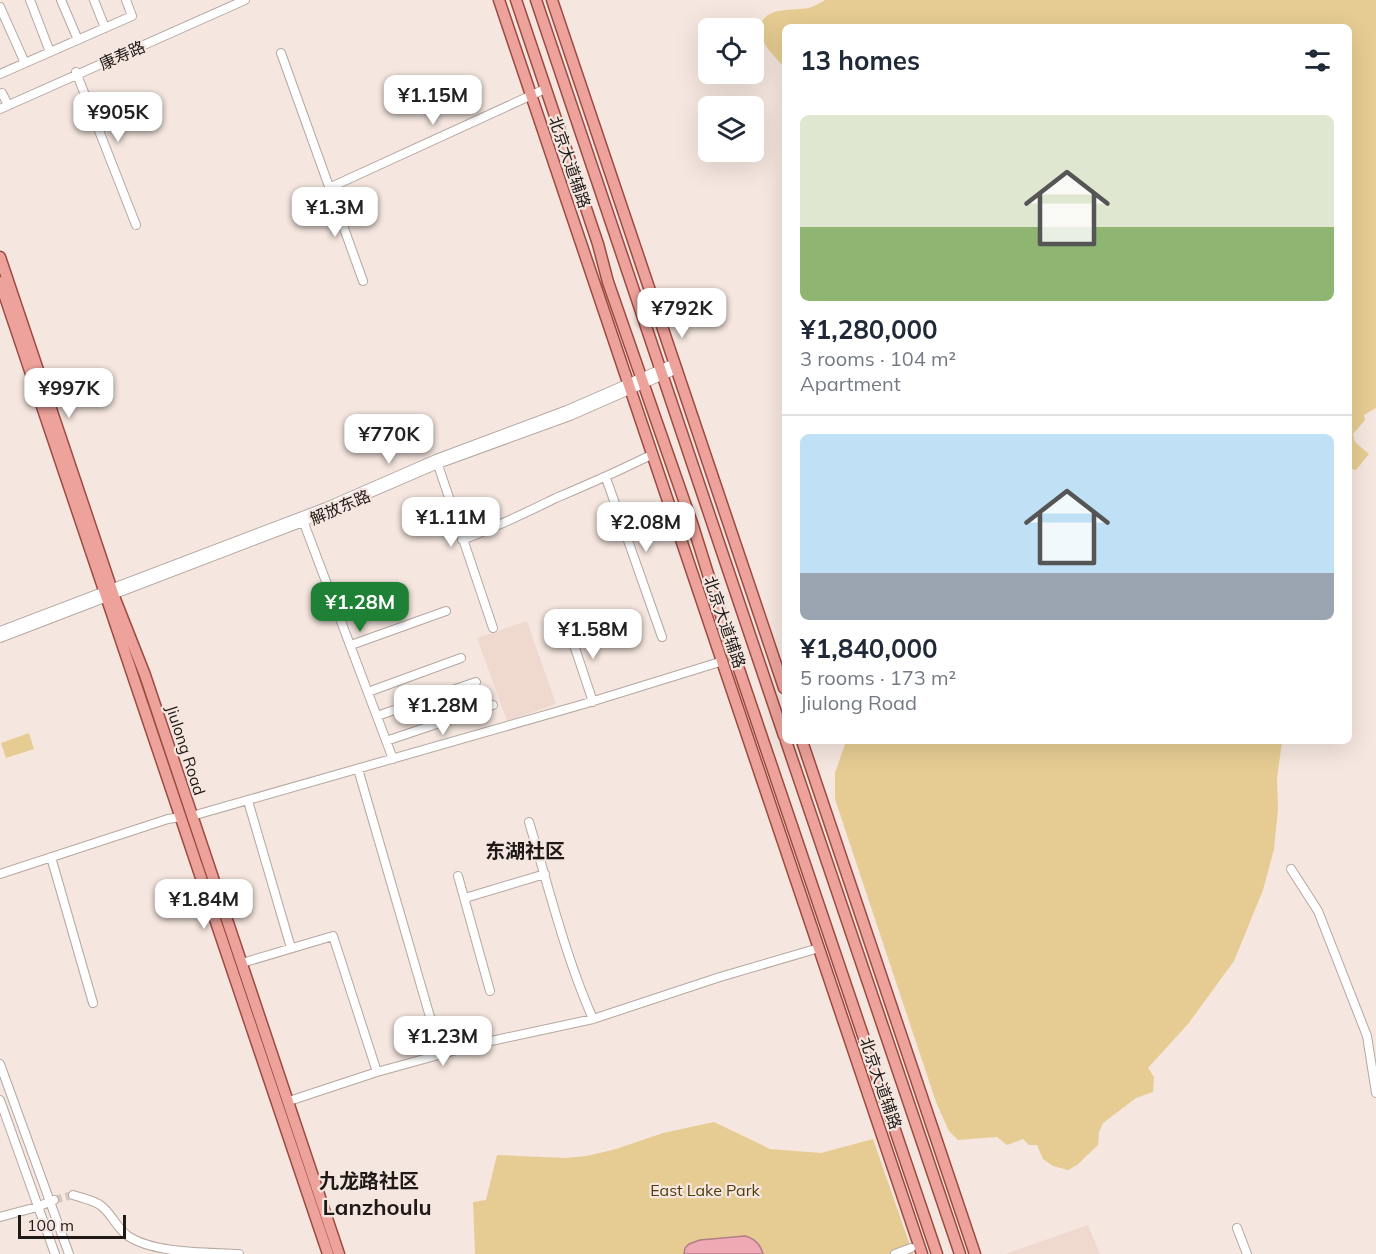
<!DOCTYPE html>
<meta charset="utf-8">
<style>
body{margin:0;font-family:Mulish,"Noto Sans SC",sans-serif;background:#f2f2f3;color:#1f2937;height:100vh;display:flex;flex-direction:column;font-size:22px;white-space:nowrap}
*{box-sizing:border-box;margin:0}
p{font-size:20px;color:#747a83}
.icon{flex:none;width:33px;height:33px;fill:none;stroke:currentColor;stroke-width:2;stroke-linecap:round;stroke-linejoin:round}
.map{position:relative;flex:1;overflow:hidden}
.panel{position:absolute;left:782px;top:24px;width:570px;height:720px;display:flex;flex-direction:column;background:#fff;border-radius:9px;box-shadow:0 6px 24px #0002}
.panel>*{flex:none}
.buttons{position:absolute;left:698px;top:18px;display:grid;gap:12px}
.buttons a{display:grid;place-items:center;width:66px;height:66px;border-radius:9px;background:#fff;box-shadow:0 6px 24px #0002;font-size:30px}
.scale{position:absolute;left:18px;bottom:15px;width:108px;box-sizing:border-box;padding-left:6px;border:3px solid #1f1a17;border-top:0;font-size:16px;line-height:21px;white-space:nowrap;color:#1f1a17;-webkit-text-stroke:4px #f5e6df;paint-order:stroke}
.price{position:absolute;translate:-50% -51px;padding:0 14px;border-radius:12px;background:#fff;color:#222;font-size:20px;line-height:39px;filter:drop-shadow(0 2px 3px #0008)}
.price::after{content:'';position:absolute;left:50%;top:36px;width:18px;height:14px;margin-left:-9px;background:inherit;clip-path:polygon(0 0,100% 0,50% 100%)}
.price.selected{background:#1f8135;color:#fff}
ul{padding:0;list-style:none}
li{display:grid;align-content:center;gap:12px;height:318px;padding:0 18px}
li+li{border-top:2px solid #e0e1e3}
li span{display:grid;place-items:center;height:186px;border-radius:9px;color:#555}
li>.icon{margin-inline-start:auto}
span .icon{width:108px;height:108px;fill:#fffc;stroke-width:1}
li b{font-size:26px}
h2{display:flex;justify-content:space-between;align-items:center;height:72px;padding:0 18px;font-size:26px}
.map>svg:first-child{display:block}
.built{fill:#efd9ce}
.green{fill:#e6cc92}
.water{fill:#efa9b5;stroke:#b17e86;stroke-width:1.5}
.lines{fill:none;stroke-linecap:round;stroke-linejoin:round}
.minor-tunnel{stroke:#d5c7c1;stroke-width:8;stroke-dasharray:8 4;stroke-linecap:butt}
.minor-casing{stroke:#b5a7a1;stroke-width:10}
.major-casing{stroke:#9d4b41;stroke-width:13}
.minor{stroke:#fff;stroke-width:8}
.major{stroke:#eda39b;stroke-width:10}
.labels{text-anchor:middle;dominant-baseline:central;stroke-width:4.5;stroke-linejoin:round;paint-order:stroke}
.street-label{font-size:16px;fill:#1f1a17;stroke:#f5e6df}
.park-label{font-size:16px;fill:#4f3d0d;stroke:#f5e6df}
.quarter-label{font-size:20px;font-weight:bold;fill:#1f1a17;stroke:#f5e6df}
.district-label{font-size:22px;font-weight:bold;fill:#1f1a17;stroke:#f5e6df}
</style>
<div class="map">
<svg width="1376" height="1254" viewBox="0 0 1376 1254">
<rect width="100%" height="100%" fill="#f5e6df"/>
<!-- built -->
<path class="built" d="M527,621l29,83 -49,17 -30,-83z
M1088,1225l12,29h-95z"/>
<!-- green -->
<path class="green" d="M825,0h551v408l-12,7 1,5 -12,14 2,8 14,12 -13,16 -8,-2v-441h-564v39c-9,-8 -22,-21 -23,-34 -3,-26 31,-21 47,-24 6,-1 12,-5 17,-8z
M29,733l5,16 -28,9 -5,-15z
M846,741h436l-5,38 1,30 -4,40 -11,41 -29,71 -46,63 -40,44 6,9 -1,15 -17,6 -33,25 -4,9 -1,13 -21,20 -9,5 -15,-4 -10,-7 -6,-14h-8l-6,-6 -16,6 -10,-8 -39,3 -9,-9 -13,-29 -101,-303v-26z
M714,1122l56,27 51,4 52,-14 40,115h-438l-2,-52 13,-2 11,-45 68,3 22,-2 29,-7 47,-16z"/>
<!-- water -->
<path class="water" d="M745,1236c9,2 16,9 18,18h-79l1,-6 4,-4 11,-4z"/>
<g class="lines">
<!-- minor-tunnel -->
<path class="minor-tunnel" d="M54,1200l19,-5"/>
<defs>
<path id="minor" d="M30,0l20,52
M61,0l17,40
M94,0l11,28
M0,7l25,56
M281,53l82,228
M76,72l60,153
M0,74l132,-58 -6,-16
M2,93l6,12
M0,109l245,-109
M331,187l214,-98
M436,459l57,169
M606,478l56,159
M302,518l91,241
M462,540c33,-12 63,-27 94,-42 33,-14 65,-28 97,-44
M568,627l25,75
M0,631l326,-124 110,-48 131,-49 108,-47
M0,638l303,-116 135,-58 132,-48 107,-47
M351,645l95,-34
M368,692l93,-34
M377,716l99,-34
M386,741l107,-36
M358,769l77,265
M248,801l43,147
M192,816l392,-112 139,-43
M529,822c20,66 36,134 64,197
M51,857l42,146
M1291,869l27,42 49,125 9,57
M0,874l168,-55 13,-2
M458,876l32,115
M465,898l80,-24
M242,963l91,-27 44,136
M0,1064l69,190
M0,1100l55,154
M289,1101l88,-29 105,-29 111,-24 127,-42 99,-29
M73,1195c9,3 20,5 27,10 12,8 16,23 28,31 27,18 79,16 111,18
M0,1217l37,-10 17,-7
M1237,1228l10,26
M895,1254l16,-6"/>
<path id="major" d="M499,0l423,1254
M516,0l82,244 10,38 85,244 31,99 213,629
M536,0l248,736
M552,0l232,688
M0,257l115,342 30,76 194,579
M0,282l328,972
M786,741l174,513
M802,741l173,513"/>
</defs>
<!-- minor casing -->
<use href="#minor" class="minor-casing"/>
<!-- major casing -->
<use href="#major" class="major-casing"/>
<!-- minor -->
<use href="#minor" class="minor"/>
<!-- major -->
<use href="#major" class="major"/>
</g>
<g class="labels">
<!-- street labels -->
<g class="street-label">
<text transform="translate(122 55) rotate(-24)">康寿路</text>
<text transform="translate(570 162) rotate(71)">北京大道辅路</text>
<text transform="translate(340 507) rotate(-23)">解放东路</text>
<text transform="translate(725 622) rotate(71)">北京大道辅路</text>
<text transform="translate(186 750) rotate(72)">Jiulong Road</text>
<text transform="translate(881 1083) rotate(71)">北京大道辅路</text>
</g>
<!-- park labels -->
<g class="park-label">
<text x="705" y="1190">East Lake Park</text>
</g>
<!-- quarter labels -->
<g class="quarter-label">
<text x="525" y="850">东湖社区</text>
<text x="369" y="1180">九龙路社区</text>
</g>
<!-- district labels -->
<g class="district-label">
<text x="377" y="1207">Lanzhoulu</text>
</g>
</g>
</svg>
<div class="buttons">
<a><svg class="icon" aria-label="locate" viewBox="0 0 24 24"><circle cx="12" cy="12" r="6"/><path d="M12 2v4M12 18v4M2 12h4M18 12h4"/></svg></a>
<a><svg class="icon" aria-label="layers" viewBox="0 0 24 24"><path d="M12 4l9 5-9 5-9-5zM3 14l9 5 9-5"/></svg></a>
</div>
<div class="scale">100 m</div>
<b class="price" style="left:433px;top:126px">¥1.15M</b>
<b class="price" style="left:118px;top:143px">¥905K</b>
<b class="price" style="left:335px;top:238px">¥1.3M</b>
<b class="price" style="left:682px;top:339px">¥792K</b>
<b class="price" style="left:69px;top:419px">¥997K</b>
<b class="price" style="left:389px;top:465px">¥770K</b>
<b class="price" style="left:451px;top:548px">¥1.11M</b>
<b class="price" style="left:646px;top:553px">¥2.08M</b>
<b class="price selected" style="left:360px;top:633px">¥1.28M</b>
<b class="price" style="left:593px;top:660px">¥1.58M</b>
<b class="price" style="left:443px;top:736px">¥1.28M</b>
<b class="price" style="left:204px;top:930px">¥1.84M</b>
<b class="price" style="left:443px;top:1067px">¥1.23M</b>
<section class="panel">
<h2>13 homes<svg class="icon" aria-label="filters" viewBox="0 0 24 24"><path d="M4 7h16M4 17h16"/><circle cx="9" cy="7" r="2"/><circle cx="15" cy="17" r="2"/></svg></h2>
<ul>
<li><span style="background:linear-gradient(#dfe7d0 60%,#8fb573 0)"><svg class="icon" aria-label="home" viewBox="0 0 24 24"><path d="M3 11l9-7 9 7M6 9v11h12V9"/></svg></span><div><b>¥1,280,000</b><p>3 rooms · 104 m²</p><p>Apartment</p></div></li>
<li><span style="background:linear-gradient(#bfe0f5 75%,#9aa5b1 0)"><svg class="icon" aria-label="home" viewBox="0 0 24 24"><path d="M3 11l9-7 9 7M6 9v11h12V9"/></svg></span><div><b>¥1,840,000</b><p>5 rooms · 173 m²</p><p>Jiulong Road</p></div></li>
</ul>
</section>
</div>
